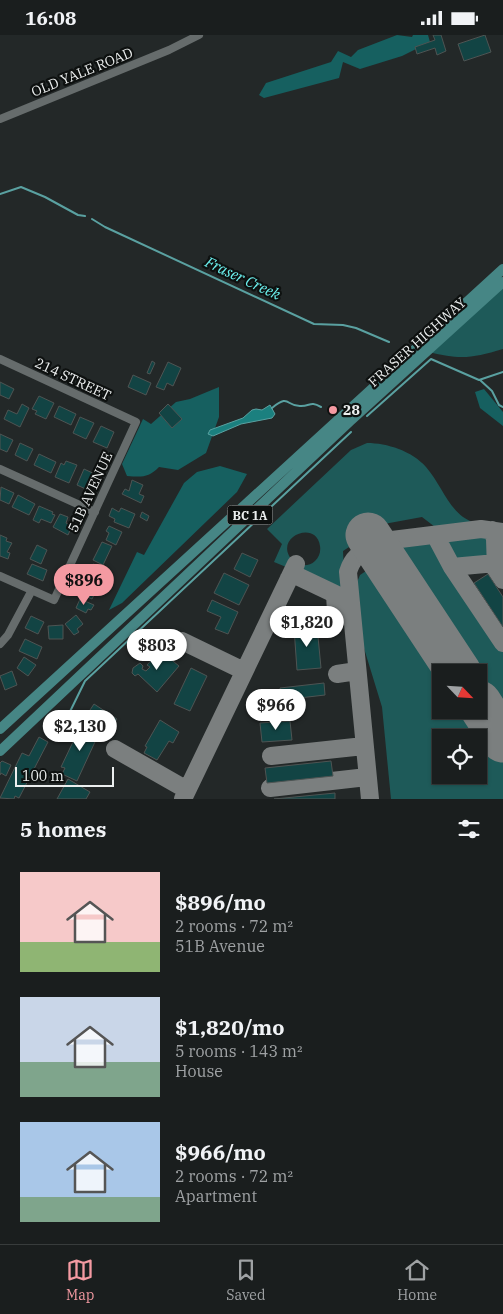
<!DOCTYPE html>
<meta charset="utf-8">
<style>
body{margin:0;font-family:"IBM Plex Serif",serif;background:#232727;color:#f1f3f6;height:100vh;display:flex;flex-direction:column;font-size:19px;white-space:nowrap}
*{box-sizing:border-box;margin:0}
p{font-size:16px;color:#9fa2a4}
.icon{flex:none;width:28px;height:28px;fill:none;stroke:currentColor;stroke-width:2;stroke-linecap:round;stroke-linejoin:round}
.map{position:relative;height:764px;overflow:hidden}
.details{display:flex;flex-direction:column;background:#1a1e1e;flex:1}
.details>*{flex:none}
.needle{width:32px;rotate:115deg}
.tools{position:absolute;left:432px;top:629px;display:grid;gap:10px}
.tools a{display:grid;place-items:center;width:55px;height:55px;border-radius:0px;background:#1a1e1e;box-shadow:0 1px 4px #0004,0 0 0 1px #383c3c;font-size:25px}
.scale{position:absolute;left:15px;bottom:12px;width:99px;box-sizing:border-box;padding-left:5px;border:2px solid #ecefef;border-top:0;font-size:14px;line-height:18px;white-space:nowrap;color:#ecefef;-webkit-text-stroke:4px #0e1110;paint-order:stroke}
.price{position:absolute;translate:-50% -42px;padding:0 11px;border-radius:18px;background:#fff;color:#222;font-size:16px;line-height:32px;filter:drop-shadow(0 1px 2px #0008)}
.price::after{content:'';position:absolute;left:50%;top:30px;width:15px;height:11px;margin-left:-8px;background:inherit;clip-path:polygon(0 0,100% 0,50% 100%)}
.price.active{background:#f49aa2;color:#111}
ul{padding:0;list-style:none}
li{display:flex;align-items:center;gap:15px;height:125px;padding:0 20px}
li span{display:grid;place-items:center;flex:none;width:140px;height:100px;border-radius:0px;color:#555}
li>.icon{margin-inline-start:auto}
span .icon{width:60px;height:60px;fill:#fffc;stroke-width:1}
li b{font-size:21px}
h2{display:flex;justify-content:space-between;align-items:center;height:60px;padding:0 20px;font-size:21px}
.status{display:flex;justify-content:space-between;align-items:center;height:35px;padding:0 25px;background:#1a1e1e;direction:ltr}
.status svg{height:14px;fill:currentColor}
.menu{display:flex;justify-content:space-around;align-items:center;height:70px;border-top:1px solid #383c3c;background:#1a1e1e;font-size:14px;color:#9fa2a4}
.menu a{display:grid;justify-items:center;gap:2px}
.menu .active{color:#f49aa2}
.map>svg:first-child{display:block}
.green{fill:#1e5a59;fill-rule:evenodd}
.forest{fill:#166060}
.water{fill:#1b807f;stroke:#5aa1a1}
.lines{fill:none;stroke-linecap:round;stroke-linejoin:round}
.stream{stroke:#5aa1a1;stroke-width:2}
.taxiway{stroke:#7b7f7f;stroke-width:18}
.runway{stroke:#7b7f7f;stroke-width:45}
.building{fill:#124444;stroke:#4e5453}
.minor{stroke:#666c6c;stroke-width:8}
.major{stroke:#468685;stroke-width:10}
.poi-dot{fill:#f49aa2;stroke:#0e1110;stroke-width:2}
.labels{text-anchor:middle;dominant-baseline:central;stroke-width:4.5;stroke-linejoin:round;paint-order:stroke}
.shield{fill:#0e1110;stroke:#a9acac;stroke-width:1}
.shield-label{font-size:12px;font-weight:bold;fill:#ecefef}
.street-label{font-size:14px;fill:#ecefef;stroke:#0e1110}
.poi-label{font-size:14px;font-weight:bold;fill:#ecefef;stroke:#0e1110;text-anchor:start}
.water-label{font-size:15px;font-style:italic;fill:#6cf1ef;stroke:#0e1110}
</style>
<div class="status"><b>16:08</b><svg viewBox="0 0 49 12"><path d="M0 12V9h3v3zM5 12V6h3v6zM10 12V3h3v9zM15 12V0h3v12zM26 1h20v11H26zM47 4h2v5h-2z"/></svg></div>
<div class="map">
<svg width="503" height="764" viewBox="0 0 503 764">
<rect width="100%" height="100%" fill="#232828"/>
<!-- green -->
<path class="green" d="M503,248v66c-30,9 -43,11 -74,3z
M367,408c20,0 45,8 59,24 14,16 21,38 37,50 4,3 10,5 14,8l-38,5 -17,-13 -38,7 -41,27 2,39 -5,2 -42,-21 2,-6c6,1 11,0 15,-4 4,-4 6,-9 5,-15 -4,-28 -50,-7 -26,16l-3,7 -17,-7 8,-18 -15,-15 84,-79z
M486,498l6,8v10l-5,6 -31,3 -15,-20 1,-3z
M430,505l4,2 69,106v71l-24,-37v-9l-7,-1 -74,-112 2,-13 10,-5z
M369,534l10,3 67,100 -5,1v37h30l32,49v40h-112l-9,-92 -23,-75 -4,-45 5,-12zM441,702h38v38h-38z"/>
<!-- forest -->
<path class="forest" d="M397,0l15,2 1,-2h15l2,7 -28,14 -42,13 -17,-7 -4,16 -75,20 -5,-3 7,-12 65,-21 7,-11 13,6 7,-7z
M219,352v30l-13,36 -28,17 -19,-3c-11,11 -17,10 -32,9l-5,-12 21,-45 8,5 25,-22 14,-3z
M484,354l19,23v14l-23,-18 -5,-16z
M220,431l27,8 -10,18 -115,111 -13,7 28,-58 7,3 40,-72 13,-11z"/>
<!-- water -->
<path class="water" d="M270,370l5,9 -3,4 -31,6 -28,12 -5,-2 2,-4 33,-12 9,-8 4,-1 6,1z"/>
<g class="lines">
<!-- stream -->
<path class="stream" d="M0,159l21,-7 24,10 33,18 7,1
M92,184l13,8 209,97 29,1 13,3 33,14
M480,345l12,11 7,14 4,2
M272,373c18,-15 14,-1 29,-2 10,0 9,-5 20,1
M367,381l64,-57 48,21 24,-8
M58,701l27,-55 266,-249"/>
<!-- taxiway -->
<path class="taxiway" d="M492,495l3,9 1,31 7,10
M435,500l17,32 51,76
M384,524l-1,-10 4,-7 5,-2 89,-11 22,3
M452,532l44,-4
M289,543l4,-4 42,20 1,18 16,6
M182,606l62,30
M337,639l20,-3
M115,714l72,41
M271,721l93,-10
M270,753l97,-11
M183,764l113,-235
M370,764l-22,-227c4,-13 10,-20 23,-21l13,8"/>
<!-- runway -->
<path class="runway" d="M368,500l91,138
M479,668l24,37"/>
</g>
<!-- building -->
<path class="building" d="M433,0h8l5,16 -9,4 -2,-7 -18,6 -2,-7 20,-7z
M485,0l6,17 -27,9 -6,-17z
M152,326l3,2 -5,11 -3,-1z
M168,327l13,6 -8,18 -6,-3 -3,7 -8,-3z
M133,340l18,8 -5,12 -18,-8z
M0,347l14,7 -5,10 -9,-4z
M39,361l15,7 -8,16 -11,-5 2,-3 -5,-2z
M22,369l7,4 -9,19 -16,-8 4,-9 9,4z
M168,369l14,15 -10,9 -13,-15z
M59,371l17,8 -5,11 -17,-8z
M80,382l14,6 -8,16 -13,-6z
M101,391l13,6 -7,16 -14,-6z
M0,399l13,6 -6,12 -7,-3z
M20,408l13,6 -6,12 -12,-6z
M39,419l17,8 -5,11 -17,-8z
M66,426l11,4 -8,18 -14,-6 6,-14 3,2z
M84,434l13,6 -7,16 -13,-6z
M132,445l11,5 -4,9 5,2 -3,7 -19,-9 3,-5 4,2z
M1,452l13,6 -5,11 -9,-4z
M18,460l17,9 -6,11 -17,-8z
M39,471l14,6 -1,2 3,1 -4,8 -10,-4 -2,4 -6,-3z
M112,473l7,4 2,-4 14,6 -6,14 -15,-6 1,-3 -6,-3z
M142,477l7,4 -2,5 -7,-4z
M60,479l8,3 -2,6 6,3 -4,9 -15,-8z
M109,491l13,6 -6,13 -10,-5 3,-7 -3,-2z
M0,500l7,3 -1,3 6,2 -5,9 3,1 -2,6 -8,-3z
M102,507l10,4 -9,19 -10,-5z
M37,510l10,5 -6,14 -11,-5z
M242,518l16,7 -8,17 -16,-8z
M32,529l15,6 -4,11 -16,-7z
M93,529l12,6 -6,12 -12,-6z
M224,538l25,12 -10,20 -25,-12z
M488,539l15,23v30l-29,-44z
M85,546l13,6 -6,12 -13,-6z
M80,564l14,6 -3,5 -3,-1 -2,4 -10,-5z
M212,565l26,12 -10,22 -13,-5 6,-12 -14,-6z
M76,580l7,9 -6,5 2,3 -5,3 -9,-11z
M31,581l13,6 -6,12 -13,-6z
M63,590v14h-14l-1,-13z
M317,591l4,42 -24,2 -3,-42z
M25,604l17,8 -5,12 -18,-8z
M162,617l17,14 -22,26 -19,-18 -3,2 -3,-3 1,-5 7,-5 3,3 -1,3 4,2 4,-4 -3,-2 8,-9 2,2z
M24,622l12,8 -8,11 -11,-8z
M191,633l16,8 -17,35 -16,-7z
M12,636l5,14 -12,5 -5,-14z
M324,648l1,12 -43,5 -2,-12z
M94,669l23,15 -7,12 -24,-15z
M160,685l19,12 -6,11 -4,-2 -12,19 -13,-7 3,-6 -2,-1z
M290,686l2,19 -30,2 -2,-19z
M82,688l18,8 -23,50 -15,-7 3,-6 -4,-1z
M39,702l9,5 -29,56 -4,-2 -1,3 -14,-1 22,-45 7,3z
M2,726l9,4 -5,11 -5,-3 -1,2v-12z
M331,726l2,15 -66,7 -2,-15z
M68,744l22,13 -4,7h-29z
M335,758v6h-61z"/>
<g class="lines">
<!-- minor -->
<path class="minor" d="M0,84l169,-69 30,-15
M0,324l136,63 -82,178 -54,-24
M0,434l95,43
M0,609l8,-9 24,-45"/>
<!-- major -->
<path class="major" d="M0,694l503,-460
M0,716l350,-330 153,-139"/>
</g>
<!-- markers -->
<circle class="poi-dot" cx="333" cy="375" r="5"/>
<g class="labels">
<!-- shield labels -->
<rect class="shield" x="227.5" y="470.5" width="45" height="19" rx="4"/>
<g class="shield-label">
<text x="250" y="480">BC 1A</text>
</g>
<!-- street labels -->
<g class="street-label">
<text transform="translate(82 37) rotate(-22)">OLD YALE ROAD</text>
<text transform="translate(417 307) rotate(-42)">FRASER HIGHWAY</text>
<text transform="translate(73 344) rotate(25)">214 STREET</text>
<text transform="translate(90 457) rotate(-65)">51B AVENUE</text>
</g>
<!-- poi labels -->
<g class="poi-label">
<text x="343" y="375">28</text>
</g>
<!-- water labels -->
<g class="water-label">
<text transform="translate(243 243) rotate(25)">Fraser Creek</text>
</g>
</g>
</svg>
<div class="tools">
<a><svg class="needle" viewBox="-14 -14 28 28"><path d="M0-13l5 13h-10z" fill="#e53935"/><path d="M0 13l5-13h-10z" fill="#9fa2a4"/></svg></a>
<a><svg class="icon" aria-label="locate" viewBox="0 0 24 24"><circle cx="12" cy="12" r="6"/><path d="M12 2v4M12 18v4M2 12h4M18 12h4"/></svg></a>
</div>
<div class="scale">100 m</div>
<b class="price active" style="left:84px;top:571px">$896</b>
<b class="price" style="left:307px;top:613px">$1,820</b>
<b class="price" style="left:157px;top:636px">$803</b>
<b class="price" style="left:276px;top:696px">$966</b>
<b class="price" style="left:80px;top:717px">$2,130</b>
</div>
<section class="details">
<h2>5 homes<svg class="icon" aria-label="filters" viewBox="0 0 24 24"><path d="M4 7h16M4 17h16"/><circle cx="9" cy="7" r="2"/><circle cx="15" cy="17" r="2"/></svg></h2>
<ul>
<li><span style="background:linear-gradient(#f6c9c9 70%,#8fb573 0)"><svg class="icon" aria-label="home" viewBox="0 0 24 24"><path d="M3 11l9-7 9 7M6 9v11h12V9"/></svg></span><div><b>$896/mo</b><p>2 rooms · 72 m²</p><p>51B Avenue</p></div></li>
<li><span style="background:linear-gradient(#c9d6e8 65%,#7fa58c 0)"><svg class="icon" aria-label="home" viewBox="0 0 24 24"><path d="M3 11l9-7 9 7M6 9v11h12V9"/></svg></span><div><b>$1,820/mo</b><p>5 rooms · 143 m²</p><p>House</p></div></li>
<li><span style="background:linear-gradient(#a9c7e8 75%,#7fa58c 0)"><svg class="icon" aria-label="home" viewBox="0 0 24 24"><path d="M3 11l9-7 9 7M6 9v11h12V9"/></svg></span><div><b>$966/mo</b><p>2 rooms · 72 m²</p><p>Apartment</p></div></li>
</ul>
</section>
<nav class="menu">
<a class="active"><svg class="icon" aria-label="map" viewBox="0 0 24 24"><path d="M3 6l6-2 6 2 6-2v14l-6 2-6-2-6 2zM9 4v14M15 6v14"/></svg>Map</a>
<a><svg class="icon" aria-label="saved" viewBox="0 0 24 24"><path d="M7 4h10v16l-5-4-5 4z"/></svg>Saved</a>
<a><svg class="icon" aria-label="home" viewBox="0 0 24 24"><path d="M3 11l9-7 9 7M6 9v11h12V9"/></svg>Home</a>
</nav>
